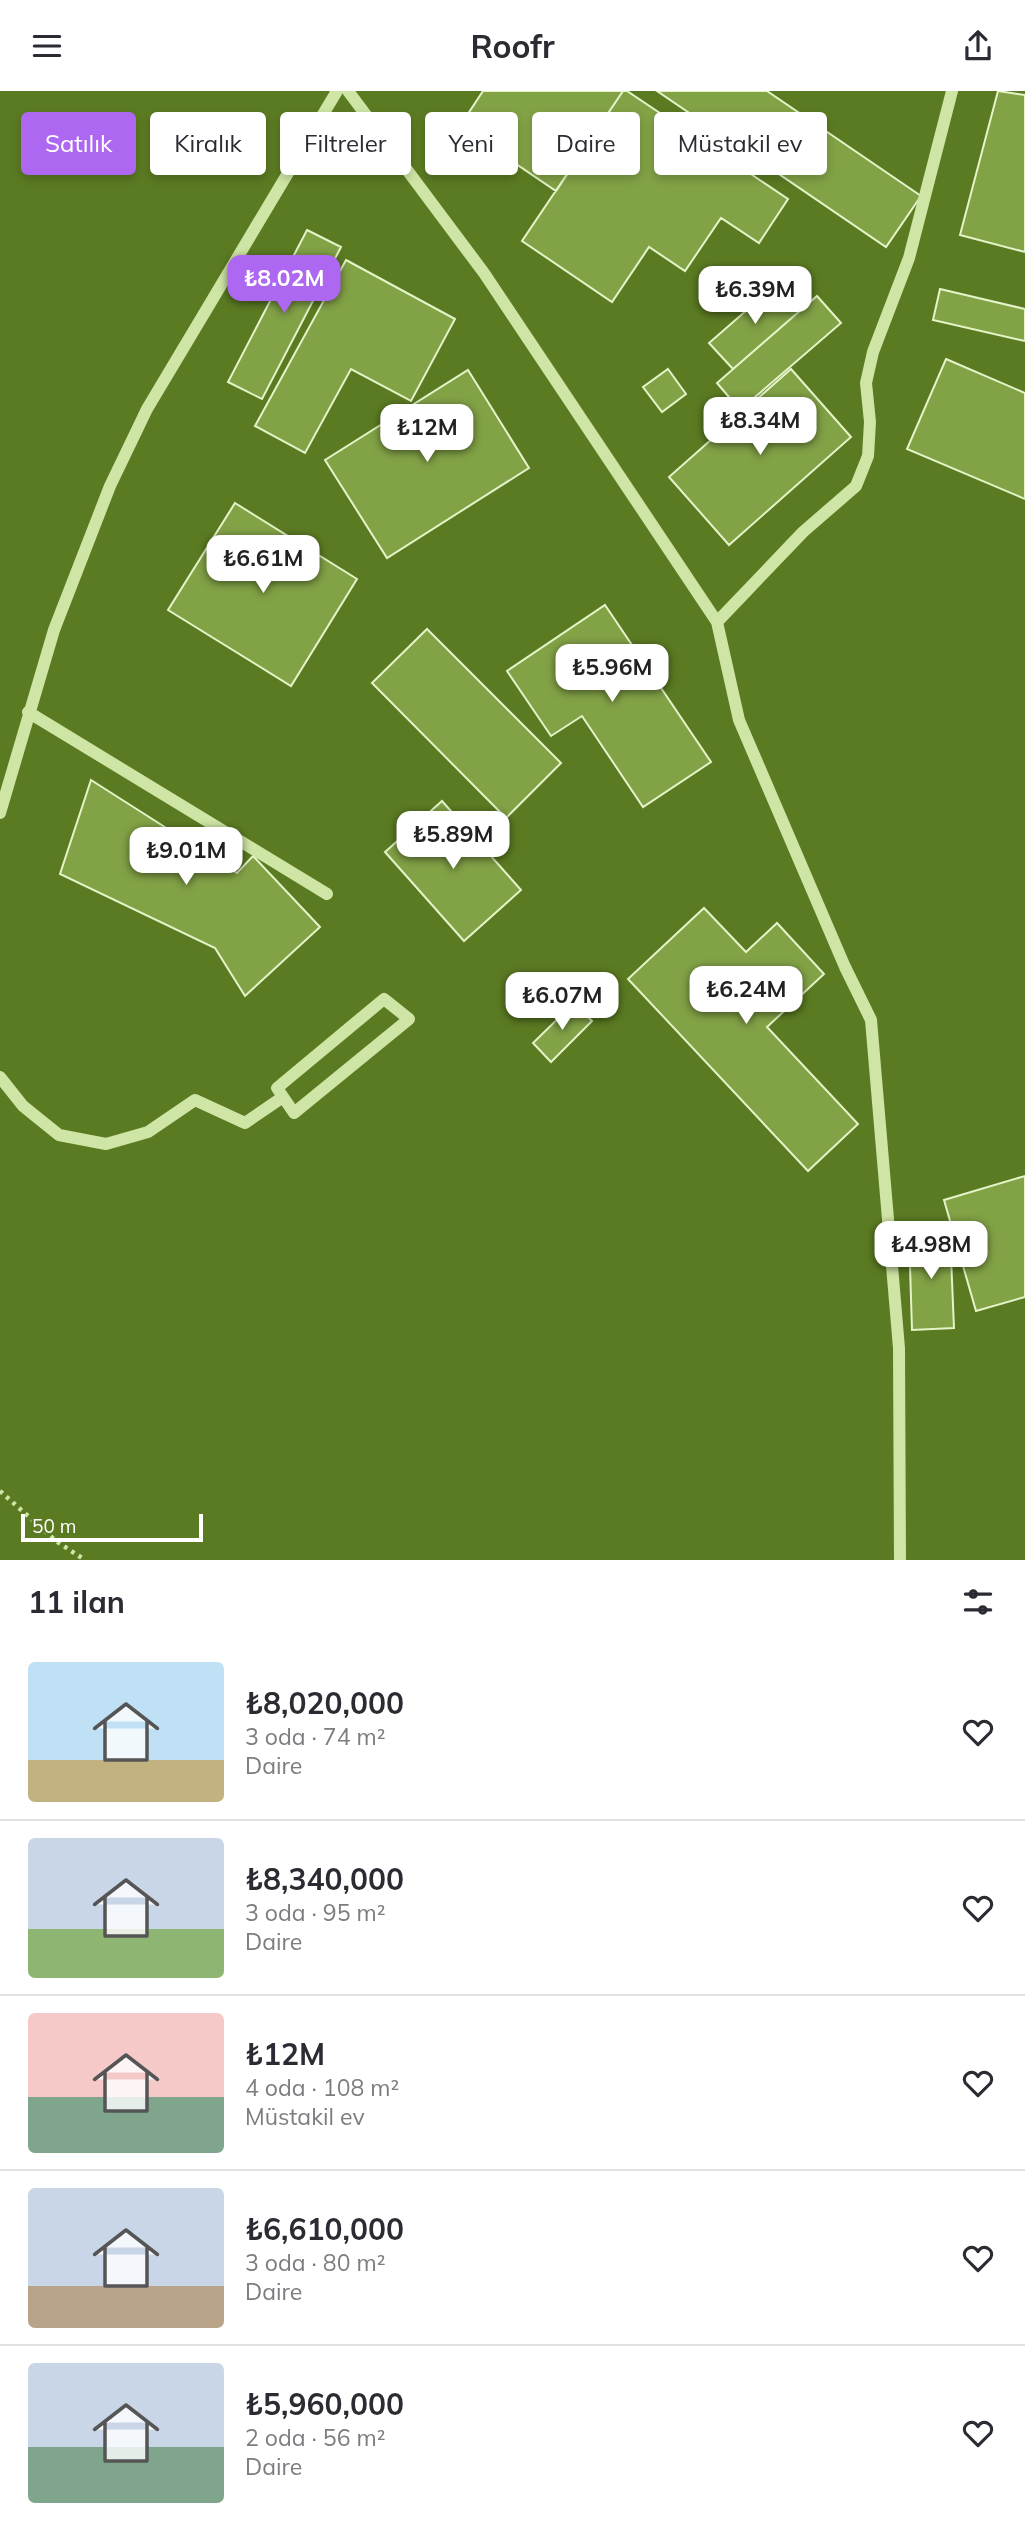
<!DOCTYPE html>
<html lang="tr">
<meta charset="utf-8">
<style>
body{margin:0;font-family:Mulish,sans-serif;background:#f2f2f3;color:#2b2b33;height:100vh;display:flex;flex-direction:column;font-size:26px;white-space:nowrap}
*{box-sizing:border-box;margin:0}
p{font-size:23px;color:#7c7c81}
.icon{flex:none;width:38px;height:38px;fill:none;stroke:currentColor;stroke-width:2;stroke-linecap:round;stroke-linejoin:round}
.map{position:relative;height:1469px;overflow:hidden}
.sheet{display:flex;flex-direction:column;background:#fff;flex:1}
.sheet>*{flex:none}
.guide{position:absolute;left:21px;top:21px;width:984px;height:63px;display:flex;gap:14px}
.scale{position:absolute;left:21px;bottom:18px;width:182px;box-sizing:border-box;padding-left:7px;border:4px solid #fff;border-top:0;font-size:19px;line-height:24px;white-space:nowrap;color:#fff;-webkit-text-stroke:5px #5b7b22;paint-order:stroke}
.price{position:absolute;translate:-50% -60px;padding:0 16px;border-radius:14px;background:#fff;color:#222;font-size:23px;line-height:46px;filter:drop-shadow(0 2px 4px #0008)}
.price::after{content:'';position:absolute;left:50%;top:42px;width:21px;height:16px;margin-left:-10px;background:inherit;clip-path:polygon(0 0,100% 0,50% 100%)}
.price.on{background:#ae67f1;color:#fff}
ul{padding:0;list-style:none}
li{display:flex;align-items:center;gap:21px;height:175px;padding:0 28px}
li+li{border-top:2px solid #e1e1e2}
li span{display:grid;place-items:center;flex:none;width:196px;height:140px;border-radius:7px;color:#555}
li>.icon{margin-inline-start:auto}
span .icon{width:84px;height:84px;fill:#fffc;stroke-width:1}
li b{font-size:30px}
h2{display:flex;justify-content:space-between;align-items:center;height:84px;padding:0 28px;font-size:30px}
.pill{padding:0 24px;border-radius:7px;background:#fff;box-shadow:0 4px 10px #0003;font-size:24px;line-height:63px}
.pill.on{background:#ae67f1;color:#fff}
header{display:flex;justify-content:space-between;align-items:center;height:91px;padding:0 28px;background:#fff;font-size:32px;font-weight:700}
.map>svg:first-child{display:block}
.building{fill:#82a246;stroke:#e5f4c8;stroke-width:2}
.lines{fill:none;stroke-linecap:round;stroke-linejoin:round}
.path{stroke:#cfe5a5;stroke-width:4.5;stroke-dasharray:3.5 5;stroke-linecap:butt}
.minor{stroke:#cfe5a5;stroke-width:12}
</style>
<header><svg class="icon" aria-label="menu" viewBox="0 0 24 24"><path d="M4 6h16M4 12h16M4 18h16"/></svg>Roofr<svg class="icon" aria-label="share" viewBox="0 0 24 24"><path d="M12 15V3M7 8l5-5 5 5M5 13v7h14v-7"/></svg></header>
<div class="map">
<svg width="1025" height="1469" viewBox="0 0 1025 1469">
<rect width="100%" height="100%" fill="#5b7b22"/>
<!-- building -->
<path class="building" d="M483,0h140l-67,100 -96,-65z
M623,0h4l161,108 -29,44 -38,-25 -36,53 -36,-24 -37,55 -90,-61z
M657,0h110l154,105 -35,51z
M998,0l27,4v157l-65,-17z
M307,139l34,17 -79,152 -34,-17z
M346,169l109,59 -44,82 -60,-32 -46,84 -50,-27z
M778,192l23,27 -68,59 -24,-26z
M940,198l85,20v32l-92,-21z
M817,205l24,27 -101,87 -23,-27z
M946,268l79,34v106l-118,-50z
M668,278l18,25 -24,18 -19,-25z
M791,278l60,68 -122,108 -60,-68z
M468,279l61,98 -142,90 -62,-98z
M235,412l122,76 -66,107 -123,-76z
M605,514l106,157 -68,45 -61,-91 -31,20 -44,-65z
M427,538l134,134 -55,55 -134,-135z
M91,689l146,93 16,-17 67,71 -75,69 -30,-48 -155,-74z
M442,710l79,89 -57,51 -79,-89z
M704,817l42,44 31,-29 47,51 -57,53 91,97 -50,47 -180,-192z
M574,912l18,18 -41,41 -18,-19z
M1025,1085v121l-49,14 -32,-111z
M950,1142l4,95 -42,2 -3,-96z"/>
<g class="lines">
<!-- path -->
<path class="path" d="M0,1400l56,50 29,19"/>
<!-- minor -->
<path class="minor" d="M348,0l136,182 233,349 22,98 106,247 26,53 28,328 1,212
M717,531l86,-90 53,-46 12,-30 2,-34 -4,-39 7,-31 36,-94 43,-167
M28,621l299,182
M0,722l54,-183 56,-144 37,-77 190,-318
M384,908l25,20 -115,94 -17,-25z
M0,986l23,29 36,29 47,9 42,-12 47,-32 50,23 38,-26"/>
</g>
</svg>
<div class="scale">50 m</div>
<b class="price on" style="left:284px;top:224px">₺8.02M</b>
<b class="price" style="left:755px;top:235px">₺6.39M</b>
<b class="price" style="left:760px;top:366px">₺8.34M</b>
<b class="price" style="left:427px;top:373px">₺12M</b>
<b class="price" style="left:263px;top:504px">₺6.61M</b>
<b class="price" style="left:612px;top:613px">₺5.96M</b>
<b class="price" style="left:453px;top:780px">₺5.89M</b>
<b class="price" style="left:186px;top:796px">₺9.01M</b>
<b class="price" style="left:746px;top:935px">₺6.24M</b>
<b class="price" style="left:562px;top:941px">₺6.07M</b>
<b class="price" style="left:931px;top:1190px">₺4.98M</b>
<div class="guide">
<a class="pill on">Satılık</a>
<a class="pill">Kiralık</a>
<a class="pill">Filtreler</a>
<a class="pill">Yeni</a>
<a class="pill">Daire</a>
<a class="pill">Müstakil ev</a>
</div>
</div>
<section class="sheet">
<h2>11 ilan<svg class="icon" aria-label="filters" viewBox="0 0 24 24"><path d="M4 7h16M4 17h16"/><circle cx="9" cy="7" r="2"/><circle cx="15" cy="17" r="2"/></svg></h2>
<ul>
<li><span style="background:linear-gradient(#bfe0f5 70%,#c2b280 0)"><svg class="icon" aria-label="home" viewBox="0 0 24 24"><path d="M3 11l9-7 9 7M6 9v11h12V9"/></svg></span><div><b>₺8,020,000</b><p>3 oda · 74 m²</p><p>Daire</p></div><svg class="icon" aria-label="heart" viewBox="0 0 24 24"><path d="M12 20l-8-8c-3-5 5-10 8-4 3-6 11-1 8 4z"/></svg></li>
<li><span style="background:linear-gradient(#c9d6e8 65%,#8fb573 0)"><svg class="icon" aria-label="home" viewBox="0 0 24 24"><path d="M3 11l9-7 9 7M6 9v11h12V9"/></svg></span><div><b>₺8,340,000</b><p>3 oda · 95 m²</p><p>Daire</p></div><svg class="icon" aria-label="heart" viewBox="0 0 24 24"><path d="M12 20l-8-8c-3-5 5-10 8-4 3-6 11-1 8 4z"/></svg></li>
<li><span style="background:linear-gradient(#f6c9c9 60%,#7fa58c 0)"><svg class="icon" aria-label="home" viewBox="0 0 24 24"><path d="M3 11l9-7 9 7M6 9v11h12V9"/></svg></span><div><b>₺12M</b><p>4 oda · 108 m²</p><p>Müstakil ev</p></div><svg class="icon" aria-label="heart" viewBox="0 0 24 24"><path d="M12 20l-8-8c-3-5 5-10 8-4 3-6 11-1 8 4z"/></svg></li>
<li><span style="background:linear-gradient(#c9d6e8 70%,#b9a48a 0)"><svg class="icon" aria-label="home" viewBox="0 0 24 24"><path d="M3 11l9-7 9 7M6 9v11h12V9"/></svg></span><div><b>₺6,610,000</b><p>3 oda · 80 m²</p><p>Daire</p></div><svg class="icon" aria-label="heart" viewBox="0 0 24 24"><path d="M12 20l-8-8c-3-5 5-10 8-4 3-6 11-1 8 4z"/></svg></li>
<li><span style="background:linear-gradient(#c9d6e8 60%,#7fa58c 0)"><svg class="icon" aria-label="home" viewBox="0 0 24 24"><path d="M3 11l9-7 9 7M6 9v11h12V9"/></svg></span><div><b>₺5,960,000</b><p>2 oda · 56 m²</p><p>Daire</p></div><svg class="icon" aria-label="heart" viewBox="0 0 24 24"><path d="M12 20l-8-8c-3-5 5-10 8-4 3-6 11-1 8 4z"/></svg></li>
</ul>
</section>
